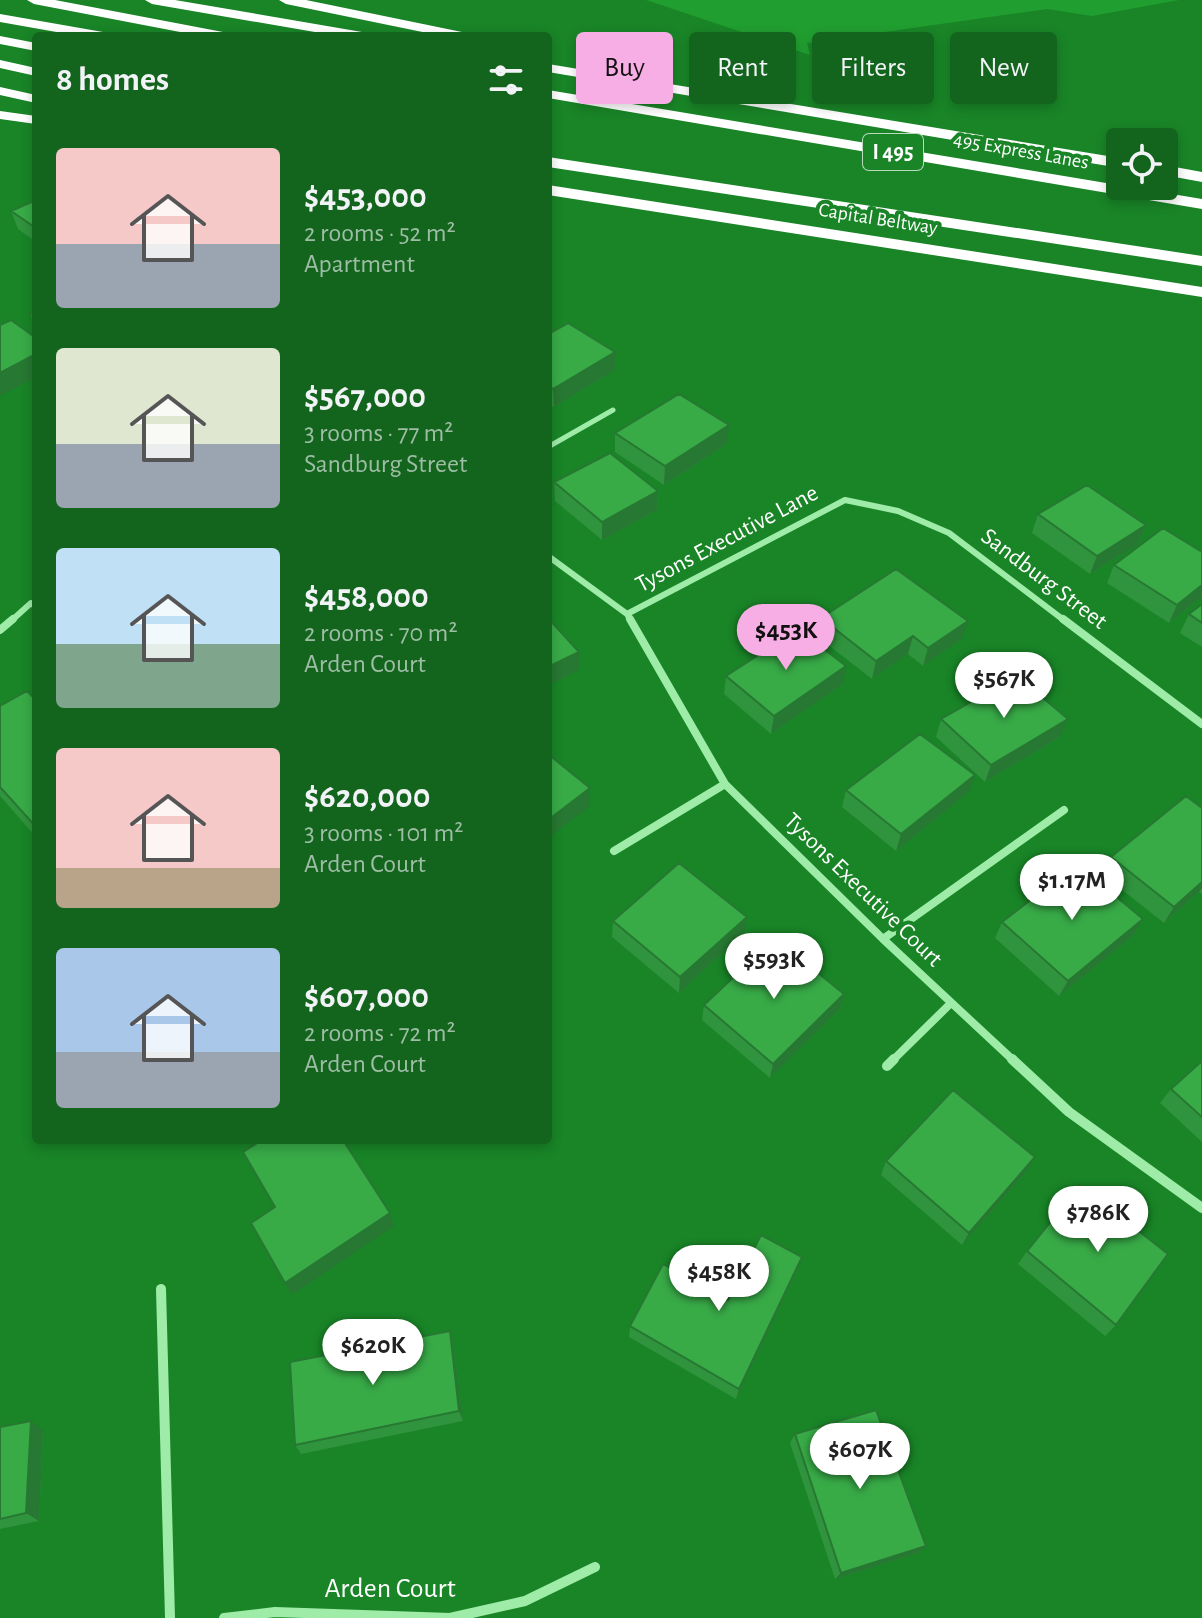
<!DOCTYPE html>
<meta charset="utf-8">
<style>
body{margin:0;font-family:"Alegreya Sans",sans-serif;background:#206d2a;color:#f1f3f6;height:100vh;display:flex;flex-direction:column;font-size:30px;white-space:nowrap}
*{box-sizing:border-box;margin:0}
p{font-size:26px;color:#9dbda4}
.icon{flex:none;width:44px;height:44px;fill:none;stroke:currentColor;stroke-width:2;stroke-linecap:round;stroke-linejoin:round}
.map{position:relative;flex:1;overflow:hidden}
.side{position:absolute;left:32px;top:32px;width:520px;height:1112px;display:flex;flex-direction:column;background:#13641d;border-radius:8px;box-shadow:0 4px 12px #0003}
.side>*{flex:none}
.guide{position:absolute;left:576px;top:32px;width:506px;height:72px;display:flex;gap:16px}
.controls{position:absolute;left:1106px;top:128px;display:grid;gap:16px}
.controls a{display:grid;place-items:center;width:72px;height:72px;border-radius:8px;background:#13641d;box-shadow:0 4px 12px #0003;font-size:40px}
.price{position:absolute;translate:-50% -68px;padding:0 18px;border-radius:28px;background:#fff;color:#222;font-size:26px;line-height:52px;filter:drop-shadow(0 2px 4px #0008)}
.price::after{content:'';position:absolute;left:50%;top:48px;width:24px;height:18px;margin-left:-12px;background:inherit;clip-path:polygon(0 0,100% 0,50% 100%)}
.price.selected{background:#f7aee5;color:#111}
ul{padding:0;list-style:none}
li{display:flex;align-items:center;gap:24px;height:200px;padding:0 24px}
li span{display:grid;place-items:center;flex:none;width:224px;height:160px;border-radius:8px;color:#555}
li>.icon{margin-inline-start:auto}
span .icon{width:96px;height:96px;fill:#fffc;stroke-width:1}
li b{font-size:34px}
h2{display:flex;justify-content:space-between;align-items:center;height:96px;padding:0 24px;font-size:34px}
.chip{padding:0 28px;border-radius:8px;background:#13641d;box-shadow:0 4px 12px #0003;font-size:28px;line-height:72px}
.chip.selected{background:#f7aee5;color:#111}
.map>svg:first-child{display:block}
.green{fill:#219e30}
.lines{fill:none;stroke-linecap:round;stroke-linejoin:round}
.service{stroke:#9eeca8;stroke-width:5}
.minor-far2{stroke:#9eeca8;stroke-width:6}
.minor-far1{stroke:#9eeca8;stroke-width:8}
.minor{stroke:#9eeca8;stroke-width:10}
.motorway{fill:#fff;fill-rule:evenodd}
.wall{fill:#30933d}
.shaded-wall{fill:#277832}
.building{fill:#38ab47;stroke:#277832;stroke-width:2}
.labels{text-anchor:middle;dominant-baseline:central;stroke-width:8;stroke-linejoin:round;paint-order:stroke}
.far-street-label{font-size:20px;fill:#fff;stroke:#198527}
.shield{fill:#198527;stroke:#badabe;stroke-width:2}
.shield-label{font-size:22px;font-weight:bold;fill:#fff}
.street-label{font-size:24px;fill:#fff;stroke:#198527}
.near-street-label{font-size:28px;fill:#fff;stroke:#198527}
</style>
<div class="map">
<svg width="1202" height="1618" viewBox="0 0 1202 1618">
<rect width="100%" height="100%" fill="#198527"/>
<!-- green -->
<path class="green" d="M646,0h533l-87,16 -45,-7 -240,34 3,12z"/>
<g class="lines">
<!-- service -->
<path class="service" d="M548,447l65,-37"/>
<!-- minor-far2 -->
<path class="minor-far2" d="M548,556l79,58 4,7
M627,614l218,-114 53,11 51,22 116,88
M11,621l20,-18 5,4"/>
<!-- minor-far1 -->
<path class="minor-far1" d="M630,619l95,165 158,155 131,122
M1063,619l139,105
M0,630l13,-11
M614,851l111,-67
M883,939l181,-129
M892,1061l59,-58"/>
<!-- minor -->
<path class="minor" d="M1012,1059l57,53 133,96
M887,1066l7,-7
M161,1289l9,329
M224,1618l51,-6 175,6 75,-17 70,-34"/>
<!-- motorway -->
<path class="motorway" d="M27,0h28l168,32 7,4h-29l-167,-32z
M145,0h30l187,32 7,4h-31l-186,-32z
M279,0h27l156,32 7,4h-27l-156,-32z
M0,14l103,18 7,4h-31l-79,-14z
M0,36l36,7v8l-36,-7z
M0,60l36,8v8l-36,-8z
M548,64l572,94v10l-572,-96z
M0,87l36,8v8l-36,-8z
M548,90l654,109v10l-654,-111z
M0,111l36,5v8l-36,-5z
M548,157l654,99v10l-654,-99z
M1164,165l38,7v10l-38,-7z
M548,185l654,102v10l-654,-102z"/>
</g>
<!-- wall -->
<path class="wall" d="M36,200v42l-18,-13 -7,-18z
M36,310v20l-6,-17z
M548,334l67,18v18l-61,37 -6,-3z
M615,433l112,11 -63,41 -49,-33z
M554,482l104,9 -1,19 -55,30 -47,-39z
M1038,514l108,11 -8,19 -48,30 -58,-41z
M1202,552v45l-33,26 -62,-40 7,-18z
M1202,604v43l-22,-14 9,-19z
M821,618l141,21 -39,27 -15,-12 -36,25 -54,-42z
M726,676l117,8 -72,50 -47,-40z
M36,700v137l-36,-41v-90z
M941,719l119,18 -75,45 -49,-45z
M846,790l123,2 -73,59 -54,-44z
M1202,808v86l-3,-2 -35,31 -62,-49 9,-17z
M613,921l131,12 -65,60 -67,-56z
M1002,922l131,14 -74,60 -64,-58z
M844,994l-4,15 -70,69 -68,-58 2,-15z
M1202,1061v81l-42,-39 11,-14z
M886,1161l141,10 -65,74 -81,-70z
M1027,1251l89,74 -11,11 -87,-72z
M798,1269l-62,130 -107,-62 1,-11 98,-26z
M450,1331l3,11 10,79 -162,33 -6,-9z
M0,1427l43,3 -4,91 -39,8z
M795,1434l131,112 -8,7 -83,26 -45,-136z"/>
<!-- shaded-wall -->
<path class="shaded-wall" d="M615,352v18l-61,37 -1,-18z
M36,354v23l-36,19v-23z
M729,425l-2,19 -63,41 1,-19z
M658,491l-1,19 -55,30v-18z
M1146,525l-8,19 -48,30 7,-18z
M1202,585v12l-33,26 8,-18z
M968,621l-6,18 -39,27 5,-18z
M913,636l-5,18 -36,25 4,-18z
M579,652v18l-31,16v-19z
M846,666l-3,18 -72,50 3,-18z
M1068,719l-8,18 -75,45 6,-17z
M975,775l-6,17 -73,59 5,-17z
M590,788v18l-42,32v-18z
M1202,882v6l-3,4 -35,31 10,-16z
M747,917l-3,16 -65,60 1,-16z
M1143,919l-10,17 -74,60 9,-15z
M844,994l-4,15 -70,69 3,-14z
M1035,1157l-8,14 -65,74 7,-12z
M390,1213l4,13 -102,69 -7,-12z
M802,1257l-4,12 -62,130 3,-10z
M450,1331l3,11 10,79 -4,-10z
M31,1421l12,9 -4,91 -13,-8z
M926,1546l-8,7 -83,26 6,-6z"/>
<!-- building -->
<path class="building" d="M36,200v28l-25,-17z
M36,310v7l-6,-4z
M11,320l25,18v16l-36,19v-48z
M568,323l47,29 -62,37 -5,-4v-51z
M679,394l50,31 -64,41 -50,-33z
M610,453l48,38 -56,31 -48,-40z
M1087,485l59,40 -49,31 -59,-42z
M1163,528l39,24v33l-25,20 -63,-40z
M896,569l72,52 -40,27 -15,-12 -37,25 -55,-43z
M1202,604v19l-13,-9z
M548,618l31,34 -31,15z
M798,629l48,37 -72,50 -48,-40z
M1017,676l51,43 -77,46 -50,-46z
M27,691l9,9v127l-36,-40v-81z
M920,734l55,41 -74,59 -55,-44z
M548,754l42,34 -42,32z
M1186,796l16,12v74l-28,25 -63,-50z
M679,863l68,54 -67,60 -67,-56z
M1077,864l66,55 -75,62 -66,-59z
M775,938l69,56 -71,70 -69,-59z
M1202,1061v56l-31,-28z
M953,1090l82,67 -66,76 -83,-72z
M262,1140h81l47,73 -105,70 -34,-60 24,-16 -32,-55z
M1080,1185l88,69 -52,71 -89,-74z
M761,1235l41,22 -63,132 -109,-63 33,-62 65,36z
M450,1331l9,80 -164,34 -5,-83z
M876,1410l50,136 -85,27 -46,-139z
M31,1421l-5,92 -26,6v-92z"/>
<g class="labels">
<!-- far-street labels -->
<g class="far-street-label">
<text transform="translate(1021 151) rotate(10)">495 Express Lanes</text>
<text transform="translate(878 219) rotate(9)">Capital Beltway</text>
</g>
<!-- shield labels -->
<rect class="shield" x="863" y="134" width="60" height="36" rx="6"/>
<g class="shield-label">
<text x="893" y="152">I 495</text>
</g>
<!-- street labels -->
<g class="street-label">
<text transform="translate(727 539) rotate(-28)">Tysons Executive Lane</text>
<text transform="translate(1044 579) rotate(37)">Sandburg Street</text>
<text transform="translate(863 890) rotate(44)">Tysons Executive Court</text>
</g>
<!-- near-street labels -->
<g class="near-street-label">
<text x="390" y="1589">Arden Court</text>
</g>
</g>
</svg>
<div class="controls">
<a><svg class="icon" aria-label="locate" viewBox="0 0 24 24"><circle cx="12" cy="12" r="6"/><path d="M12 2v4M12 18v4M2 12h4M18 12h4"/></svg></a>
</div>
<b class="price selected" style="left:786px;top:672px">$453K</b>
<b class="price" style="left:1004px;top:720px">$567K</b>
<b class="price" style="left:1072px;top:922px">$1.17M</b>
<b class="price" style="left:774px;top:1001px">$593K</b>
<b class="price" style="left:1098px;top:1254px">$786K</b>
<b class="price" style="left:719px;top:1313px">$458K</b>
<b class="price" style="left:373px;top:1387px">$620K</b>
<b class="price" style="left:860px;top:1491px">$607K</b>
<div class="guide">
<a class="chip selected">Buy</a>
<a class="chip">Rent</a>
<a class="chip">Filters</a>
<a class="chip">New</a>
</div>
<section class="side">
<h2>8 homes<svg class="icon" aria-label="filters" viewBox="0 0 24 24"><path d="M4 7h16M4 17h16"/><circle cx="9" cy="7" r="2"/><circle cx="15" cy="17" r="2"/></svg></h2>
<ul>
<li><span style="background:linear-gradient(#f6c9c9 60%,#9aa5b1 0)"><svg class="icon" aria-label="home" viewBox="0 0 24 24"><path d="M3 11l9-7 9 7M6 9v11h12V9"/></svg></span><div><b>$453,000</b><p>2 rooms · 52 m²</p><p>Apartment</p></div></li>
<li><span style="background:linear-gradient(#dfe7d0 60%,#9aa5b1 0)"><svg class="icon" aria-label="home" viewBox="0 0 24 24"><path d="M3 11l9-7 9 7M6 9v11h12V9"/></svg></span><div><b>$567,000</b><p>3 rooms · 77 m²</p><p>Sandburg Street</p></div></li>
<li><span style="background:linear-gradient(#bfe0f5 60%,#7fa58c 0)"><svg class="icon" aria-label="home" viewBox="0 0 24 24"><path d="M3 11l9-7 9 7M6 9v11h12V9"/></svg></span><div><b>$458,000</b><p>2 rooms · 70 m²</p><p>Arden Court</p></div></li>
<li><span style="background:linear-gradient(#f6c9c9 75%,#b9a48a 0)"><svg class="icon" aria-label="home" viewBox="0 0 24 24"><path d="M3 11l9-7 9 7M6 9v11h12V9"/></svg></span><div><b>$620,000</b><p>3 rooms · 101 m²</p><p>Arden Court</p></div></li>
<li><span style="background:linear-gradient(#a9c7e8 65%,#9aa5b1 0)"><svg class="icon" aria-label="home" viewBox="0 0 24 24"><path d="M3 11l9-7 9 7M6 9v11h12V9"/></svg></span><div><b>$607,000</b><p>2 rooms · 72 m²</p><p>Arden Court</p></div></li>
</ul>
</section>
</div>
